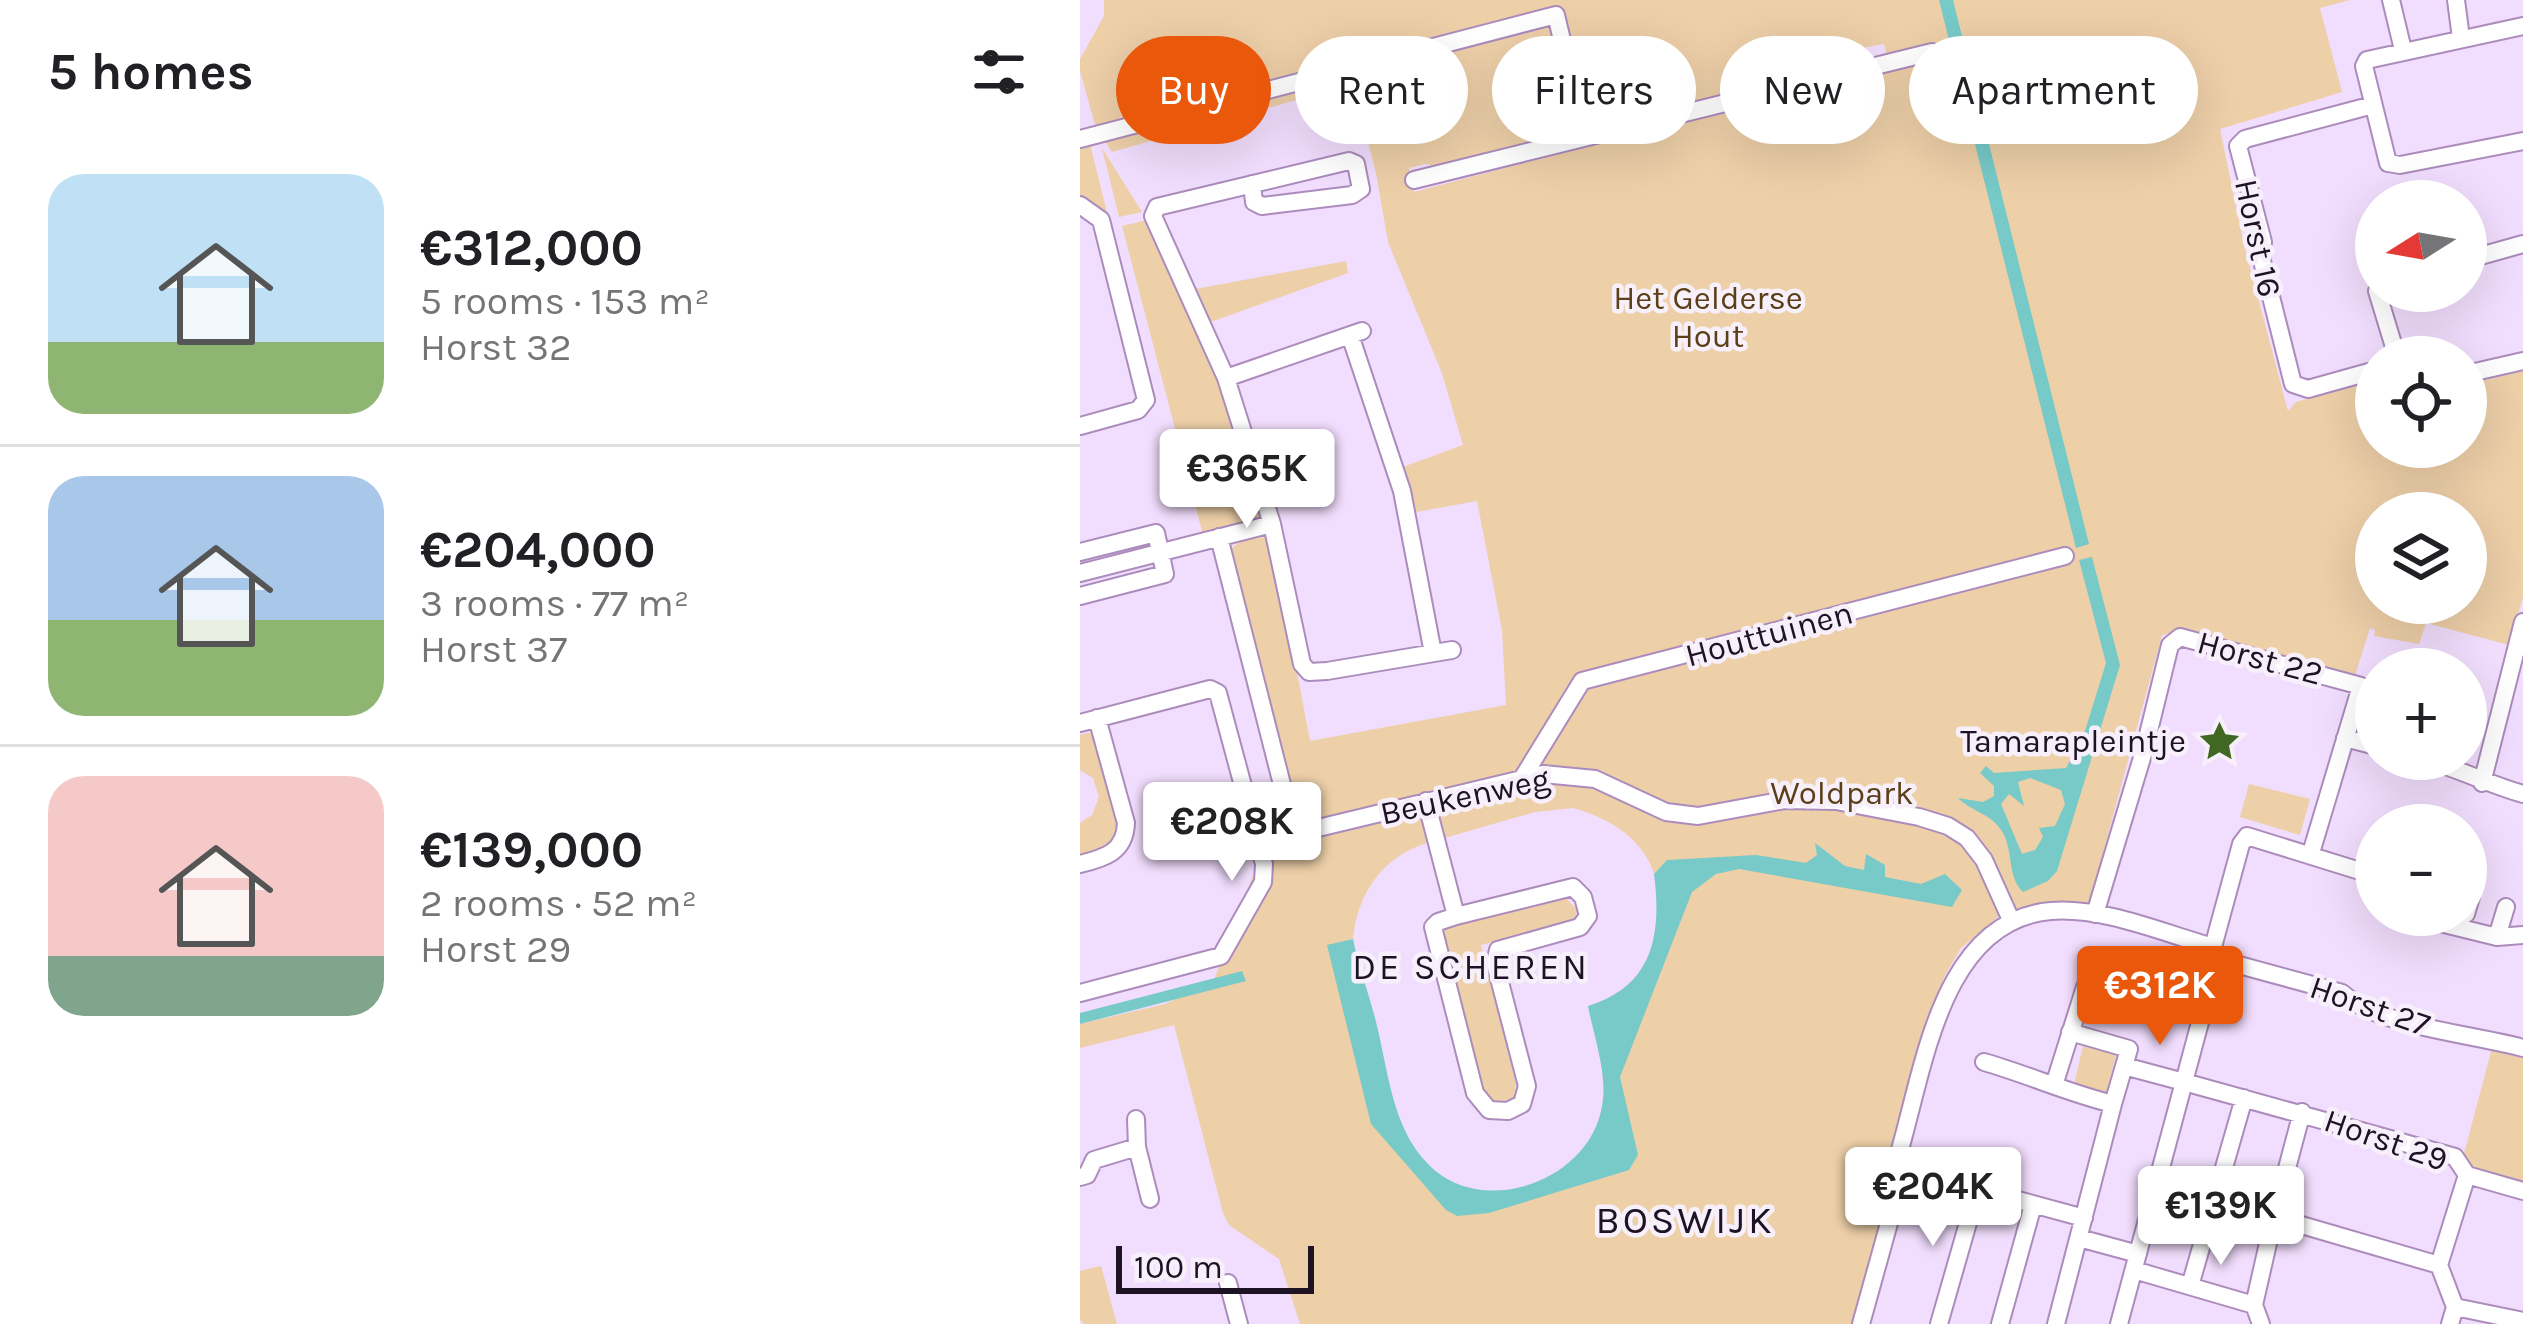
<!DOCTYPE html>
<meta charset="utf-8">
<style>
body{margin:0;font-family:Karla,sans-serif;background:#f2f2f2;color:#202124;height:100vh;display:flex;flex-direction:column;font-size:45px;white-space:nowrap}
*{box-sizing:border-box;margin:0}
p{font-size:39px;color:#757577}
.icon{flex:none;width:66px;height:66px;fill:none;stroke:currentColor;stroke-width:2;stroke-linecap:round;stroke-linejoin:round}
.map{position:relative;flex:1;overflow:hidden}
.side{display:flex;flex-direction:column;background:#fff;width:1080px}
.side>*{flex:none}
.banner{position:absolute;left:36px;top:36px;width:1140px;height:108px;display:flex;gap:24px}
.needle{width:78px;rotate:259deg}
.controls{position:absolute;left:1275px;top:180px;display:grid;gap:24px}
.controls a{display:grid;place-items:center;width:132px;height:132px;border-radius:50%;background:#fff;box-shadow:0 12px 48px #0002;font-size:60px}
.scale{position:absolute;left:36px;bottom:30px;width:198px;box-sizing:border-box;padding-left:12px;border:6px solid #1e1225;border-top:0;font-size:33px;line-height:42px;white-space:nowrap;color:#1e1225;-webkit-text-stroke:9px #f7f0fa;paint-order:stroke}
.price{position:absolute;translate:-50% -102px;padding:0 27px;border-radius:12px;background:#fff;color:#222;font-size:39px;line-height:78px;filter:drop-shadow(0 3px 6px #0008)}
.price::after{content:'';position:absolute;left:50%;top:72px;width:36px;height:27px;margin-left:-18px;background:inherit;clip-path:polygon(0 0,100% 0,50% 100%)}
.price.current{background:#ea580c;color:#fff}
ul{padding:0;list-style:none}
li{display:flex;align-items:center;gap:36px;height:300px;padding:0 48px}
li+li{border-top:3px solid #e0e0e0}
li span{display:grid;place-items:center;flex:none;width:336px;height:240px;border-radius:36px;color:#555}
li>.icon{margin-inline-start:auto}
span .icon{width:144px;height:144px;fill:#fffc;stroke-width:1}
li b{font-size:51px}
h2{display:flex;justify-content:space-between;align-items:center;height:144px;padding:0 48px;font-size:51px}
.chip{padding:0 42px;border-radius:54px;background:#fff;box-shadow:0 12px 48px #0002;font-size:42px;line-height:108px}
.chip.current{background:#ea580c;color:#fff}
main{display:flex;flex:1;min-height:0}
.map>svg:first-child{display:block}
.green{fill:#edcfa8;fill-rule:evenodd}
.water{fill:#77cac8;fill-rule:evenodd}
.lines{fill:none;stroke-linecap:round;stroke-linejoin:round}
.minor-casing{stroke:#ac8bbd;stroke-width:20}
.minor{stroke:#fff;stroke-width:16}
.labels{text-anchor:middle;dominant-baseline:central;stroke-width:9;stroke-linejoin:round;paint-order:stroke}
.street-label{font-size:33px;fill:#1e1225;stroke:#f7f0fa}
.park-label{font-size:33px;fill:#5a3f17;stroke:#f7f0fa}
.poi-label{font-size:33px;fill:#1e1225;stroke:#f7f0fa;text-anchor:end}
.neighbourhood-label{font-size:36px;letter-spacing:3px;fill:#1e1225;stroke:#f7f0fa}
.quarter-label{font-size:39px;letter-spacing:3px;fill:#1e1225;stroke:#f7f0fa}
</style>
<main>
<section class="side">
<h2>5 homes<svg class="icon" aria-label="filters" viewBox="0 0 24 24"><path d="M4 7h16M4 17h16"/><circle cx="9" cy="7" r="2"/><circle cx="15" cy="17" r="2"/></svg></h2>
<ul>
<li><span style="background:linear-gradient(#bfe0f5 70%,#8fb573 0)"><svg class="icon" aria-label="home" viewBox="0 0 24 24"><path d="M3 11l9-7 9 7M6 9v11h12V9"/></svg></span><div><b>€312,000</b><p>5 rooms · 153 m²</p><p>Horst 32</p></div></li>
<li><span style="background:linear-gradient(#a9c7e8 60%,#8fb573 0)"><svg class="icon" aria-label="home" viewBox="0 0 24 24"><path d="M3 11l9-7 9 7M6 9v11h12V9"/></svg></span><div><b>€204,000</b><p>3 rooms · 77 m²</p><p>Horst 37</p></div></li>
<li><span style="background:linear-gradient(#f6c9c9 75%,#7fa58c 0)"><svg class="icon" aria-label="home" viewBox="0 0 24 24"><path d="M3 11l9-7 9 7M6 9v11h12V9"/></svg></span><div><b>€139,000</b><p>2 rooms · 52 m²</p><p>Horst 29</p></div></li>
</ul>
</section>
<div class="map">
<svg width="1443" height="1324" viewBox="0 0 1443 1324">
<rect width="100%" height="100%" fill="#f1ddfd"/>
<!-- green -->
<path class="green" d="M24,0h1246l-30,8 22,84 -122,37 24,116 44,166 8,-9 80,-22v67h90v-68l3,5 54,-13v226l-14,48 -83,-22 -7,21 -45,-8 1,-6 -5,-2 -18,57 -31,-14 -150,-38 -9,2 -74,273 -51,-3 -38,11 -38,32 -17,29 -51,176 3,27h-6l-34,144h-556l-21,-65 -50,-34 -6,-12 -49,-188 -94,23v-24l85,-20 49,-24 75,-202 -58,-229c11,-11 27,-15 41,-9l38,201 196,-36 -4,-75 -25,-129 -66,12 -11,-45 63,-23 -21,-72 -54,-131 -12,-69 -23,-89 -241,68 -16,-24 -16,-57v-12l24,-43zM490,35l20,84 11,6 227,-54 13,-19 43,-8 6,23 -476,125 -5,-24 16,-4 19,3 132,-37 -22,-92zM1296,513h90v90h-90zM493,808c36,10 70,30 81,66l10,-11 -11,109 -39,115 -41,95 -115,17 -75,-81 -53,-163 10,-13 13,-3c4,-45 30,-83 74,-96l-3,-12 14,-4 3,12 94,-27z
M9,140l23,93 -32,-24v-67z
M22,148l40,64 -23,5z
M67,220l88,199 30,92 -7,10 -55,14 -81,-309z
M266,261l2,12 -143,51 -15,-34z
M16,731l22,102 -14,17 -24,7v-34l12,-8 7,-18 -6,-19 -13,-8v-35z
M1169,784l61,15 -10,36 -60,-18z
M486,898l11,12 -2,9 -7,4 -87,22 35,139 -2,14 -17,5 -15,-10 -39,-164 4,-4z
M1003,1046l33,9 -10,38 -32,-9z
M1412,1048l31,6v133l-50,-15 -11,-11z
M21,1266l16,58h-33l-4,-4v-49z"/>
<!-- water -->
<path class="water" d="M859,0h14l136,544 -13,4z
M1012,557l28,108 -63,206 -9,10 -25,11c-15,-14 -10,-38 -19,-57 -11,-22 -31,-22 -46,-37l25,4 11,-6v-10l-14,-13 6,-7 8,7 72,-5 18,-34 22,-71 -27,-103zM950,778l31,12 4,14 -10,22 -16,2 4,9 -8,13 -13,4 -21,-50 8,-10 15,12 -6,-24z
M735,843l30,23 19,4 2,-16 19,11v12l36,7 24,-10 17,16 -10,17 -213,-38 -23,5 -24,18 -72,185 18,78 -9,15 -140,43 -32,3 -11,-6 -75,-86 -44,-179 26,-6c5,26 15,52 22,79 13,49 16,109 53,146 54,56 162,17 174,-58 6,-31 -8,-69 -14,-100 65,-20 74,-71 66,-132l13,-14 89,-5 50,8 11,-8z
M162,971l4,10 -166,43v-11z"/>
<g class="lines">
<defs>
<path id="minor" d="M1311,0l12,50
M1376,0l5,38
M1443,26l-156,34 -3,6 24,97 12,2 123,-24
M1293,105l-128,34 -7,7 25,96 -2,15 32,127 15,5 68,-19
M0,139l476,-124 29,121
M334,180l518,-128
M0,205l21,15 45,180 -8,10 -58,16
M1386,260l57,-16
M1297,291l20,66
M282,331l-136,47 46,146 30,140 7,8 18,-1 125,-21
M270,335l52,156 31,162
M1386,374l57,-13
M146,378l-73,-162 4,-9 192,-46 7,3 5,25 -9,6 -90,11 -8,-4 -2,-18
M139,537l71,279 11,10 13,3 229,-55 52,5 71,33 32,4 87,-16 51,1 83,16 29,9 19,12 17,22 27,60
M0,552l76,-19 9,41 -85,22
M0,573l192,-49
M0,723l130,-34 8,4 46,171 -1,18 -42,74 -141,37
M1265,738l31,8
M1344,759c35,10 64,25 99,35
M443,777l59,-96 483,-125
M1402,783l41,-161
M346,801l30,115
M0,864c25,-6 45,-12 46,-41l-29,-105
M493,887l10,10 5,19 -8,11 -82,23 -3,13 32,123 -5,18 -14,7 -19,-1 -14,-17 -42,-166 5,-5 18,-6z
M1015,914l49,-163 26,-106 10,-8 181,49 -50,167
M1386,914l5,-17
M1346,915l-2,4 73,18 26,-2
M1417,937l9,-30
M1137,959l125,34c37,34 132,41 181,55
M990,1032l59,17 -16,55
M904,1062c45,13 84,31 129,42l-57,220
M1044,1066l60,16 33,-123 -4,-12 28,-103 6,-8 129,40
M975,1082l30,-95
M1222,1112l-28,105 165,48
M56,1119l1,28 13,52
M824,1169l180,49
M0,1177l7,-2 7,-15 43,-13
M999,1238l59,16
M1054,1270l120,35 7,19
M148,1283l11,41
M1110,1286l54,-188
M1174,1305l20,-88
M1375,1307l68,14
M781,1324l43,-155 -5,-16c25,-84 42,-233 152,-242 53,-4 112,22 162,36
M859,1324l39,-136
M920,1324l33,-119
M1039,1324l65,-242 271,75 12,18 56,16
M1370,1324l5,-17 -16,-42 28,-90"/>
</defs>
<!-- minor casing -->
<use href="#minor" class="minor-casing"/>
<!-- minor -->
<use href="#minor" class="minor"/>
</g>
<!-- icons -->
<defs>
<symbol id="sight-bare" viewBox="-9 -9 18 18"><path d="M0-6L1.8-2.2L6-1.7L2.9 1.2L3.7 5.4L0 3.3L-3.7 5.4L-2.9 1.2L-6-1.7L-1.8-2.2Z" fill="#416822" stroke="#f7f0fa" stroke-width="2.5" paint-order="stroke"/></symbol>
</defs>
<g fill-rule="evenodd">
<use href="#sight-bare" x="1110" y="712" width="59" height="59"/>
</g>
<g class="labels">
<!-- street labels -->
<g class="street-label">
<text transform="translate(1178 238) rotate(78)">Horst 16</text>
<text transform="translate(689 634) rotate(-15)">Houttuinen</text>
<text transform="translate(1180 658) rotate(15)">Horst 22</text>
<text transform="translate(385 796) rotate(-12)">Beukenweg</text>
<text transform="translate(1290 1006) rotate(19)">Horst 27</text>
<text transform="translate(1306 1140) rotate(19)">Horst 29</text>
</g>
<!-- park labels -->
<g class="park-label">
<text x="628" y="298">Het Gelderse<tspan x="628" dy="38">Hout</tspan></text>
<text x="762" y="793">Woldpark</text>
</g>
<!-- poi labels -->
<g class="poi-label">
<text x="1106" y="741">Tamarapleintje</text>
</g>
<!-- neighbourhood labels -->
<g class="neighbourhood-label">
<text x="391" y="967">DE SCHEREN</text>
</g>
<!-- quarter labels -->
<g class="quarter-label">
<text x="605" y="1220">BOSWIJK</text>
</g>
</g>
</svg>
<div class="controls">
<a><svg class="needle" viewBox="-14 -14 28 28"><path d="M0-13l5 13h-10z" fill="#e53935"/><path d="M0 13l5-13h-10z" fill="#757577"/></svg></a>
<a><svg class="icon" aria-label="locate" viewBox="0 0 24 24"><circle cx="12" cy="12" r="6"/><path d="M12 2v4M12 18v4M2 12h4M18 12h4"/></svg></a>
<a><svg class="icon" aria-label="layers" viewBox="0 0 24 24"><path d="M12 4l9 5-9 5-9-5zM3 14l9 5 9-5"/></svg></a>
<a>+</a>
<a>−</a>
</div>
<div class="scale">100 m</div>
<b class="price" style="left:167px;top:531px">€365K</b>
<b class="price" style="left:152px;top:884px">€208K</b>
<b class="price current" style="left:1080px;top:1048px">€312K</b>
<b class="price" style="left:853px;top:1249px">€204K</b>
<b class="price" style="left:1141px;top:1268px">€139K</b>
<div class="banner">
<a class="chip current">Buy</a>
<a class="chip">Rent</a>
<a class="chip">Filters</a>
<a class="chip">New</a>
<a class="chip">Apartment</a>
</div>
</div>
</main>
